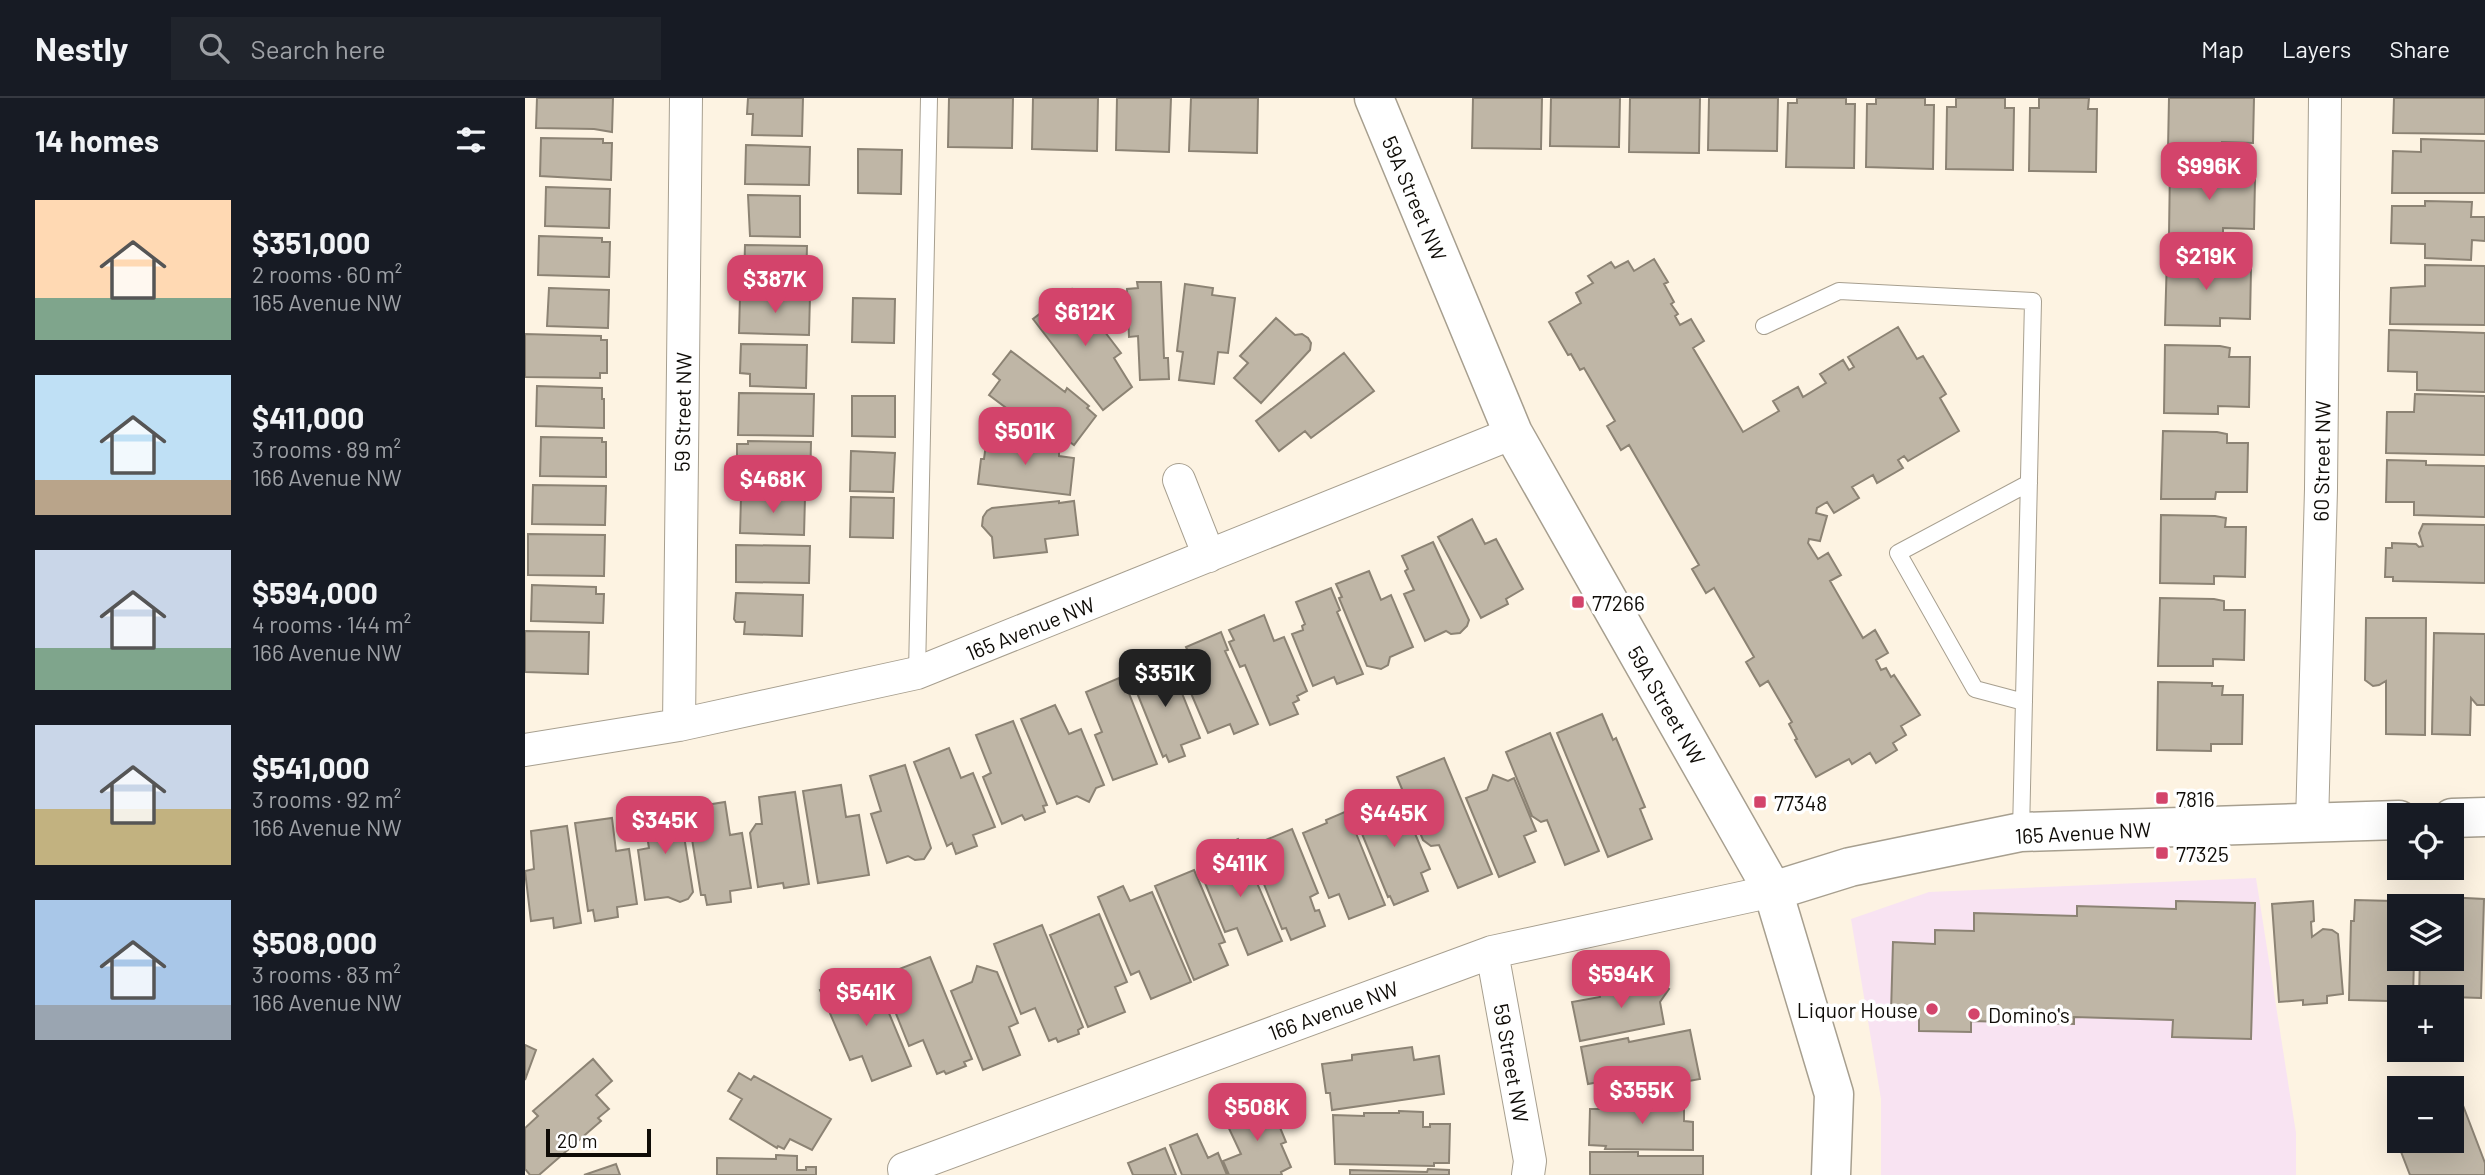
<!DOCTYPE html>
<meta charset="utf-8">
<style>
body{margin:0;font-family:Barlow,sans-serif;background:#20242c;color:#f1f3f6;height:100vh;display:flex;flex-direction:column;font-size:26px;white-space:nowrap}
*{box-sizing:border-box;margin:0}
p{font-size:23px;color:#9ea1a6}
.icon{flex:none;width:38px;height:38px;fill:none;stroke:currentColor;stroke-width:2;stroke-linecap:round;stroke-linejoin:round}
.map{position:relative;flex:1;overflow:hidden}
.side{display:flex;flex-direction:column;background:#171b24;width:525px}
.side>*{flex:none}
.controls{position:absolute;left:1862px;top:705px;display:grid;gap:14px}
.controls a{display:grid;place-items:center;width:77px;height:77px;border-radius:0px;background:#171b24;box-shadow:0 7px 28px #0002;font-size:35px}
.scale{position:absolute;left:21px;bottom:18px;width:105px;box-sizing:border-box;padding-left:7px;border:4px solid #0f0c07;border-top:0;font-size:19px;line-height:24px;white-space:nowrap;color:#0f0c07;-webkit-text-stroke:5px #fff;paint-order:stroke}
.price{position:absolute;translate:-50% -60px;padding:0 16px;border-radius:14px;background:#d3446b;color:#fff;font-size:23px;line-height:46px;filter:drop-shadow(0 2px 4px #0008)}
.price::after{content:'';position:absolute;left:50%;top:42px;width:21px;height:16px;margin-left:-10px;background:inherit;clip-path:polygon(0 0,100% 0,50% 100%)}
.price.current{background:#222;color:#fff}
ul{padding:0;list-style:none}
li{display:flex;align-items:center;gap:21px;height:175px;padding:0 35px}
li span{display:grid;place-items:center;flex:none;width:196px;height:140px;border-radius:0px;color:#555}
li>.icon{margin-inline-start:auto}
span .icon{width:84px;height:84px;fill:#fffc;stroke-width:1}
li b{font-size:30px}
h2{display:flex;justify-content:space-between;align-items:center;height:84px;padding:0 35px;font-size:30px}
header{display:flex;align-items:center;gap:42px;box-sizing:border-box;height:98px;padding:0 35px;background:#171b24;border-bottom:2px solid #363941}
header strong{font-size:33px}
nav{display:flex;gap:38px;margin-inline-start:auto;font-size:24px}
.search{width:490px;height:63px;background:#20242c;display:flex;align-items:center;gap:18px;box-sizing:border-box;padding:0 24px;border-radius:0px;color:#9ea1a6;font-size:26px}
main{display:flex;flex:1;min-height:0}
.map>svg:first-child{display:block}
.commercial{fill:#f8e3f2}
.building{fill:#bfb6a6;stroke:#8c8374;stroke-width:2}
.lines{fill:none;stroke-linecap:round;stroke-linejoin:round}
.lane-casing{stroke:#a79f8f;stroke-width:18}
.street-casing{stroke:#a79f8f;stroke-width:34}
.secondary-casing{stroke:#a79f8f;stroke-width:41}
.lane{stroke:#fff;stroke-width:16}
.street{stroke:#fff;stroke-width:32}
.secondary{stroke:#fff;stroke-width:38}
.poi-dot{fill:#d3446b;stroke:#fff;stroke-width:2.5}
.labels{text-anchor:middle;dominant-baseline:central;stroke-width:7;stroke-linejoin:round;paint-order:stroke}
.street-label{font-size:21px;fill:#0f0c07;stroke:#fff}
.poi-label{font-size:21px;fill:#0f0c07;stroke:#fff;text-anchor:start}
</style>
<header>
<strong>Nestly</strong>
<div class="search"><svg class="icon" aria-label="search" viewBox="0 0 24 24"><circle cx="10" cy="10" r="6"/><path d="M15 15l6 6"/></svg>Search here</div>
<nav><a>Map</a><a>Layers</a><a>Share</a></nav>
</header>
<main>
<section class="side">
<h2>14 homes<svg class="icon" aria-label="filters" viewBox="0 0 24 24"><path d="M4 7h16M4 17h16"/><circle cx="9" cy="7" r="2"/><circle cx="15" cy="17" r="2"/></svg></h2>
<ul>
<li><span style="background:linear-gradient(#ffd9b3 70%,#7fa58c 0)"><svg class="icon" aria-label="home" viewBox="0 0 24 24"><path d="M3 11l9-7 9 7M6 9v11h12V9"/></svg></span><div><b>$351,000</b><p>2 rooms · 60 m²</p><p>165 Avenue NW</p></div></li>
<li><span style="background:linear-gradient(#bfe0f5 75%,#b9a48a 0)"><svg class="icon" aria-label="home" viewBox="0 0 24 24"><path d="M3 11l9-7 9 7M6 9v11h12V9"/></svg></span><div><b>$411,000</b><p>3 rooms · 89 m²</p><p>166 Avenue NW</p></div></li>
<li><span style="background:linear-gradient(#c9d6e8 70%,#7fa58c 0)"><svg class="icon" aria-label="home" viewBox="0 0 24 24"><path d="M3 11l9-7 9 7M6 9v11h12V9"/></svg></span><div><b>$594,000</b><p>4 rooms · 144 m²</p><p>166 Avenue NW</p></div></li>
<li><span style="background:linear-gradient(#c9d6e8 60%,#c2b280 0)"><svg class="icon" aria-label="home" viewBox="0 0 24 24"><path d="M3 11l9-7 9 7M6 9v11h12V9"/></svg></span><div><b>$541,000</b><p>3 rooms · 92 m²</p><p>166 Avenue NW</p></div></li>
<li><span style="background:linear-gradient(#a9c7e8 75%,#9aa5b1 0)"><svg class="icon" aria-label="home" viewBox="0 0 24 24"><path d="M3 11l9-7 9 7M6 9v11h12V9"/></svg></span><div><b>$508,000</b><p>3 rooms · 83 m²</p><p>166 Avenue NW</p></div></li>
</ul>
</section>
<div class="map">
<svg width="1960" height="1077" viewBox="0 0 1960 1077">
<rect width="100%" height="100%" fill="#fdf3e2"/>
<!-- commercial -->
<path class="commercial" d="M1731,780l40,255v42h-415v-76l-30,-180 78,-27z"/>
<!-- building -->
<path class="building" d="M12,0h76l-1,34 -18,-3 -58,-1z
M223,0h55l-1,38 -50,-1 1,-21h-6z
M424,0h64l-1,50 -64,-1z
M508,0h65l-1,53 -65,-2z
M592,0h54l-2,54 -53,-2z
M666,0h67l-1,55 -68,-2z
M948,0h69l-1,51 -69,-1z
M1026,0h69l-1,49 -69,-1z
M1105,0h70l-1,55 -70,-1z
M1184,0h69l-1,53 -69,-1z
M1272,0h49v6h9l-1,64 -68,-1 2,-64h9z
M1351,0h49v7h9l-1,64 -67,-2 1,-63h9z
M1431,0h49v10h9l-1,62 -67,-1 1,-62h9z
M1514,0h50l-1,11h9l-1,63 -67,-1 1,-63h9z
M1644,0h85l-1,45 -31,-1v8l-54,-1z
M1869,0h91v36l-92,-1z
M16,40l62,1v4h9l-1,37 -71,-4z
M1896,41l64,2v52h-93l1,-42 28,1z
M221,47l64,2 -1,38 -64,-1z
M333,51l44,1 -1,44 -43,-1z
M1645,69l54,1 10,2v9h21l-1,50 -31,-1v8l-54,-1z
M21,89l64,2 -1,39 -64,-2z
M223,97l52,1v41l-50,-1z
M1900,103l47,1 -1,15h14v24l-13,-1 -1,20 -46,-2v-14l-34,-1 1,-37h33z
M14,138l63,2v4h8l-1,35 -71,-2z
M220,147l62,1 -1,39 -62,-1z
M1642,159l54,1 10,2v8l20,1 -1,50 -30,-1v8l-55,-1z
M1129,161l14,23 -4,2 10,18 -3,2 7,10 -3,2 5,9 11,-6 13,22 -11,7 50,84 36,-21 -6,-10 25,-14 5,10 23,-14 -6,-9 23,-14 6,10 5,-3 -6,-10 50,-30 19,32 6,-3 23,38 -6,4 19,33 -51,30 -4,-5 -6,4 5,8 -26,15 -4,-8 -21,12 7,11 -25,15 -7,-11 -10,6 -1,5 11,3 -7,25 -11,-2 -1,4 10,16 10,-6 13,22 -11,6 33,57 12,-8 13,23 -12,7 5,10 5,-2 5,9 3,-2 26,40 -19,11 5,9 -13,8 4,7 -21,13 -6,-10 -18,11 -3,-5 -33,18 -21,-37 2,-1 -8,-15 3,-2 -24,-41 -8,5 -14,-24 8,-5 -40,-69 -8,5 -14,-24 7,-4 -70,-120 -8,5 -14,-24 8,-5 -31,-53 -4,2 -9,-16 -3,1 -19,-33 32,-19 -5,-10 17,-10 -5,-7 23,-14 4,6 13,-7 6,10z
M1900,167l60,1v59l-95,-1 1,-36 34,-2z
M612,184h24l3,76h4l1,21 -29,1 -2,-44 -9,1 -2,-48 11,-1z
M660,186l28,4 -1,7 23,3 -7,55 -10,-1 -4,32 -35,-4 4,-28 -6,-1z
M24,190l60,2 -1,38 -61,-2z
M547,191l49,64 -7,5 18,29 -29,23 -70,-91z
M221,197l64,1 -1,39 -70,-2 1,-37z
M328,200l42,1 -1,44 -42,-1z
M751,220l19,17 7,-1 6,4 3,5 -1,7 -49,53 -27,-25 14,-15 -8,-7z
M1864,232l96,3v59l-68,-2v-18l-29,-1z
M0,236l76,2v4h6v33h-7v5l-75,-1z
M216,246l66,1 -1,43 -56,-2v-12l-10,-1z
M1640,247l55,1 10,2 -1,9h21l-1,50 -31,-1v8l-54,-1z
M486,253l54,41 2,-4 22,18 -2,2 9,8 -22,29 -22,-16 -7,8 -56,-42 11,-15 -7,-6z
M819,255l30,38 -63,47 -6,-7 -26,20 -23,-30z
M12,288l65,2v11h2v29l-68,-2z
M214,295l75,1 -1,42 -75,-1z
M1890,296l70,2v59l-99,-2 1,-41h27z
M327,298h43v41l-43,-1z
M1638,333l54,1 10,2v9h21l-1,49h-31l-1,7h-54z
M16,339l61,1v4h4v35l-66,-1z
M462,339l51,5 -1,8 22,2v4l15,2 -4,37 -92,-11 3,-25h3z
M223,343l63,1 -1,46 -65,-2v-18h-8v-24h11z
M326,353l44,2 -2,39 -43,-1z
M1862,362l39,1v4l59,1v51l-71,-2v-13h-28z
M8,387l73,1 -1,39 -73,-1z
M216,398l64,1 -1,38 -64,-2z
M326,399l43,1 -1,40 -43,-1z
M534,403v2l15,-2 4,34 -33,4 2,13 -53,6 -2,-21 -10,-11 1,-9 4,-6 5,-3z
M1636,417l54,1 11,2 -1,9h21l-1,50 -31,-1v8l-54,-1z
M947,421l13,25 11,-5 27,50 -17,10 2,5 -27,14 -43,-81z
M1898,426l62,1v58l-92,-2v-4h-8l1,-29h6v-5l24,1 3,3 4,-1 -4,-13z
M3,436l77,1 -1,41 -76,-1z
M908,444l36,78 -2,6 -7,7 -9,1 -5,-3 -21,10 -21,-47 10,-4 -9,-19 3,-2 -6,-13z
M211,447l74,1 -1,37 -73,-1z
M844,473l12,29 10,-5 22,52 -23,10 -2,8 -7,4 -14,-3 -28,-68 3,-1 -6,-13z
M7,487l64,2v7h8l-1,29 -72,-2z
M806,490l9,22 -3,2 26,62 -26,10 -3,-7 -21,9 -21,-52 11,-4 -1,-4 3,-2 -9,-22z
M211,495l67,2 -1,41 -58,-2 1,-12h-9l-2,-3z
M1635,500l54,1 10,2v9h21l-1,50 -31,-1v7h-55z
M739,517l10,26 10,-4 23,54 -10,5 2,4 -6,3 5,11 -28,11 -25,-60 -5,2 -11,-25 5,-2 -5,-10z
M1841,520h60l-1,117 -39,-1v-53l-7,4 -6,1 -8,-6z
M0,533l64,1 -1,42 -63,-2z
M696,534l7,18 -3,1 33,73 -24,10 -4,-10 -22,9 -24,-56 9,-4 -4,-12 3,-1 -6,-13z
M1909,535l51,1v71h-8l-6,-7 -1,37 -38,-1z
M638,561l12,28 4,-1 21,52 -19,7 4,11 -16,6 -3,-7 -3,2 -34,-84z
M594,580l6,14 3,-1 29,73 -44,16 -18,-45 7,-3 -16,-40z
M1633,584l54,1v3h11l-1,9h21l-1,49h-31v7l-54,-1z
M530,607l14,29 12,-5 23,56 -8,3 -7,14 -12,-6 -20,8 -36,-85z
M1077,616l11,26 3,-2 29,69 -5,2 12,30 -44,18 -51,-124z
M488,623l34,84 -4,1 2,6 -20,8 -3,-5 -20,9 -19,-47 8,-4 -15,-38z
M1025,635l49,118 -34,14 -18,-45 -6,2 -9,-6 -26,-64z
M424,650l12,30 12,-5 22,54 -22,8 4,11 -21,8 -4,-11 -5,3 -33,-84z
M919,660l48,116 -34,14 -19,-43 -8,1 -8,-6 -26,-63z
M380,667l26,83 -7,11 -9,1 -7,-4 -21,7 -16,-49 10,-3 -11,-35z
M968,677l15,6 6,-3 22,53 -12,5 11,26 -36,15 -33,-79 21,-8z
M316,687l5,32 13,-2 10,60 -51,8 -15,-92z
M270,694l14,92 -25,4 -1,-5 -25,4 -8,-54 6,-9h6l-3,-27z
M875,700l30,71 -9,4 7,18 -34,14 -4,-9 -2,1 -35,-85 23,-10 2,5z
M200,704l5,33 12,-2 9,55 -21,3 1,11 -24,3 -2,-10h-4l-14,-87z
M154,707l14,87 -5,7 -8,3 -12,-5 -23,3 -7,-50 11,-2 -6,-37z
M822,713l38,94 -36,14 -10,-25 -10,4 -26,-65 24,-10 -1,-3z
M87,720l4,33 13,-2 8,55 -20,3 1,10 -23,4 -2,-11 -5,1 -13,-88z
M42,728l14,97 -27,5 -1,-10 -22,3 -6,-50 9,-2 -3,-38z
M767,731l26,64 -8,4 5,14 4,-1 6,16 -34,14 -5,-12 -4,1 -33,-82z
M713,741l44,102 -34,14 -11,-27 -12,4 -26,-64 22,-9 -4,-11z
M669,772l31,72 -6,2 9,21 -34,15 -39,-94z
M598,788l7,15 22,-9 39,90 -40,17 -12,-28 -8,4 -33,-78z
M1921,799l38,2 -3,99 -62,-2 1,-37h32v-53h-6z
M1830,802l38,1 -1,27 7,1v30h15l-1,39 -23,-1 -1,4 -40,-1 2,-79h3z
M1651,803l79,2 -4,136 -79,-2 1,-17 -99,-3v7l-103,-3v11l-52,-1v-17l-28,-1 2,-71 42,2v-14l39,1v-18l103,3v-10l99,3z
M1788,803l1,20 -3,1 1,15 11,-8 9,1 6,4 5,60 -16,2v7l-24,2v-5l-24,2 -7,-98z
M574,816l28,68 -12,5 10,25 -37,15 -38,-92z
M517,827l41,102 -5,3 1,4 -21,8 -2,-4 -7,3 -14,-33 -14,6 -27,-70z
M405,859l42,102 -8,3 2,4 -20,8 -2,-3 -7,3 -14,-34 -14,6 -27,-67 13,-5 -1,-3z
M452,868l20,6 21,51 -9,4 11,28 -37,15 -32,-79 21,-9z
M322,881l6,13 23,-10 35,84 -39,15 -10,-25 -12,4 -30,-70z
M1130,881l14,10 -9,13 4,22 -84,17 -8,-39 28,-5 -1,-7z
M1165,932l10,49 -66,12 -3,-15 -43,8 -7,-37 47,-9 1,4z
M0,947l11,5 -11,30z
M887,949l2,13 25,-4 5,38 -112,16 -2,-17h-4l-4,-29 30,-4v-5z
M68,961l19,22 -16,14 13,14 -11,9 3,3 -62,54h-9l-5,-6v-41l13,-12 -5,-5z
M214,975l12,7 3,-4 77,43 -19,31 -22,-11 -6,10 -6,-3 -1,2 -47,-29 12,-20 -14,-8z
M1934,997l26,68v12h-75l-17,-44 6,-2v12h53v-43z
M1090,1001h69v22l9,1v28l-88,-1 1,-3 -17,-1 1,-36h25z
M744,1003l17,41 -5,2 10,23 -10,5 1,3h-53l-6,-14 18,-7 -16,-34z
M874,1013l24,1v15h7v-3h20l-1,39h-15v3l-99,-2 -2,-49 31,1v-3h35z
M672,1036l11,24 10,-5 9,22h-45l-12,-30z
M640,1050l11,27h-43l-5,-12z
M1065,1054h48v4h65v19h-113z
M251,1057l21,1v14h9v-3h10v8h-99v-17l59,1z
M91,1066l4,11h-36z
M903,1071l21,1v5h-99v-5l77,2z"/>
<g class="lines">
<defs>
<path id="lane" d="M1239,228l75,-35 194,10 -12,531
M392,575l12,-575
M1499,604l-49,-13 -77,-136 131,-70"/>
<path id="street" d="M654,382l30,76
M154,627l7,-627
M0,652l154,-25 238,-52 596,-240
M1787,726l9,-335 4,-391
M967,854l38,209 -2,14
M380,1077l-1,-6 588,-217 281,-61"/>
<path id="secondary" d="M849,0l139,335 260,458 61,203 -3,81
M1927,720l33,-1
M1248,793l77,-24 171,-35 378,-12"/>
</defs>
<!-- lane casing -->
<use href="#lane" class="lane-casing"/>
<!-- street casing -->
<use href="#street" class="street-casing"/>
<!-- secondary casing -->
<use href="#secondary" class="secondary-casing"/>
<!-- lane -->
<use href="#lane" class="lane"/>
<!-- street -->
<use href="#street" class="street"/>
<!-- secondary -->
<use href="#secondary" class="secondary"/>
</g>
<!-- markers -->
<g class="poi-dot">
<rect x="1046" y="497" width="14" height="14" rx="3.5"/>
<rect x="1630" y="693" width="14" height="14" rx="3.5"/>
<rect x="1228" y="697" width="14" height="14" rx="3.5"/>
<rect x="1630" y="748" width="14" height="14" rx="3.5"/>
<circle cx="1407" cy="911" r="7"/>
<circle cx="1449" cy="916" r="7"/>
</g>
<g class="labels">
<!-- street labels -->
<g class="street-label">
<text transform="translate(890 100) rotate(67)">59A Street NW</text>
<text transform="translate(157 314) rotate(-89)">59 Street NW</text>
<text transform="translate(1796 363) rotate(-89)">60 Street NW</text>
<text transform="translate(505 530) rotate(-22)">165 Avenue NW</text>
<text transform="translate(1142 607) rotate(60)">59A Street NW</text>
<text transform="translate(1558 734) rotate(-3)">165 Avenue NW</text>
<text transform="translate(808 912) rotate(-20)">166 Avenue NW</text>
<text transform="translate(987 965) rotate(80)">59 Street NW</text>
</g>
<!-- poi labels -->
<g class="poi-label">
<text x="1067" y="504">77266</text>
<text x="1651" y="700">7816</text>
<text x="1249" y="704">77348</text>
<text x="1651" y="755">77325</text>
<text x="1393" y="911" text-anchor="end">Liquor House</text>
<text x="1463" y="916">Domino's</text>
</g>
</g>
</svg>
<div class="controls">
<a><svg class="icon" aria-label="locate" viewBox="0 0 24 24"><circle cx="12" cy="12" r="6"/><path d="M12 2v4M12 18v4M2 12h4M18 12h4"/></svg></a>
<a><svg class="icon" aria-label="layers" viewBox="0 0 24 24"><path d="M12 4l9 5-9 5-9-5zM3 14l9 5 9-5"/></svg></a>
<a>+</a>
<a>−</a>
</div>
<div class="scale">20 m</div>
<b class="price" style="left:1684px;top:104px">$996K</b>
<b class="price" style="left:1681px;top:194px">$219K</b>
<b class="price" style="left:250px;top:217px">$387K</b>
<b class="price" style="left:560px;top:250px">$612K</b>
<b class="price" style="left:500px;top:369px">$501K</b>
<b class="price" style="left:248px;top:417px">$468K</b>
<b class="price current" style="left:640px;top:611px">$351K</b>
<b class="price" style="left:869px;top:751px">$445K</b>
<b class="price" style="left:140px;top:758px">$345K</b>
<b class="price" style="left:715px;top:801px">$411K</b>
<b class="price" style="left:1096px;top:912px">$594K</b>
<b class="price" style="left:341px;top:930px">$541K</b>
<b class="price" style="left:1117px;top:1028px">$355K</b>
<b class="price" style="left:732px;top:1045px">$508K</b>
</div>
</main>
